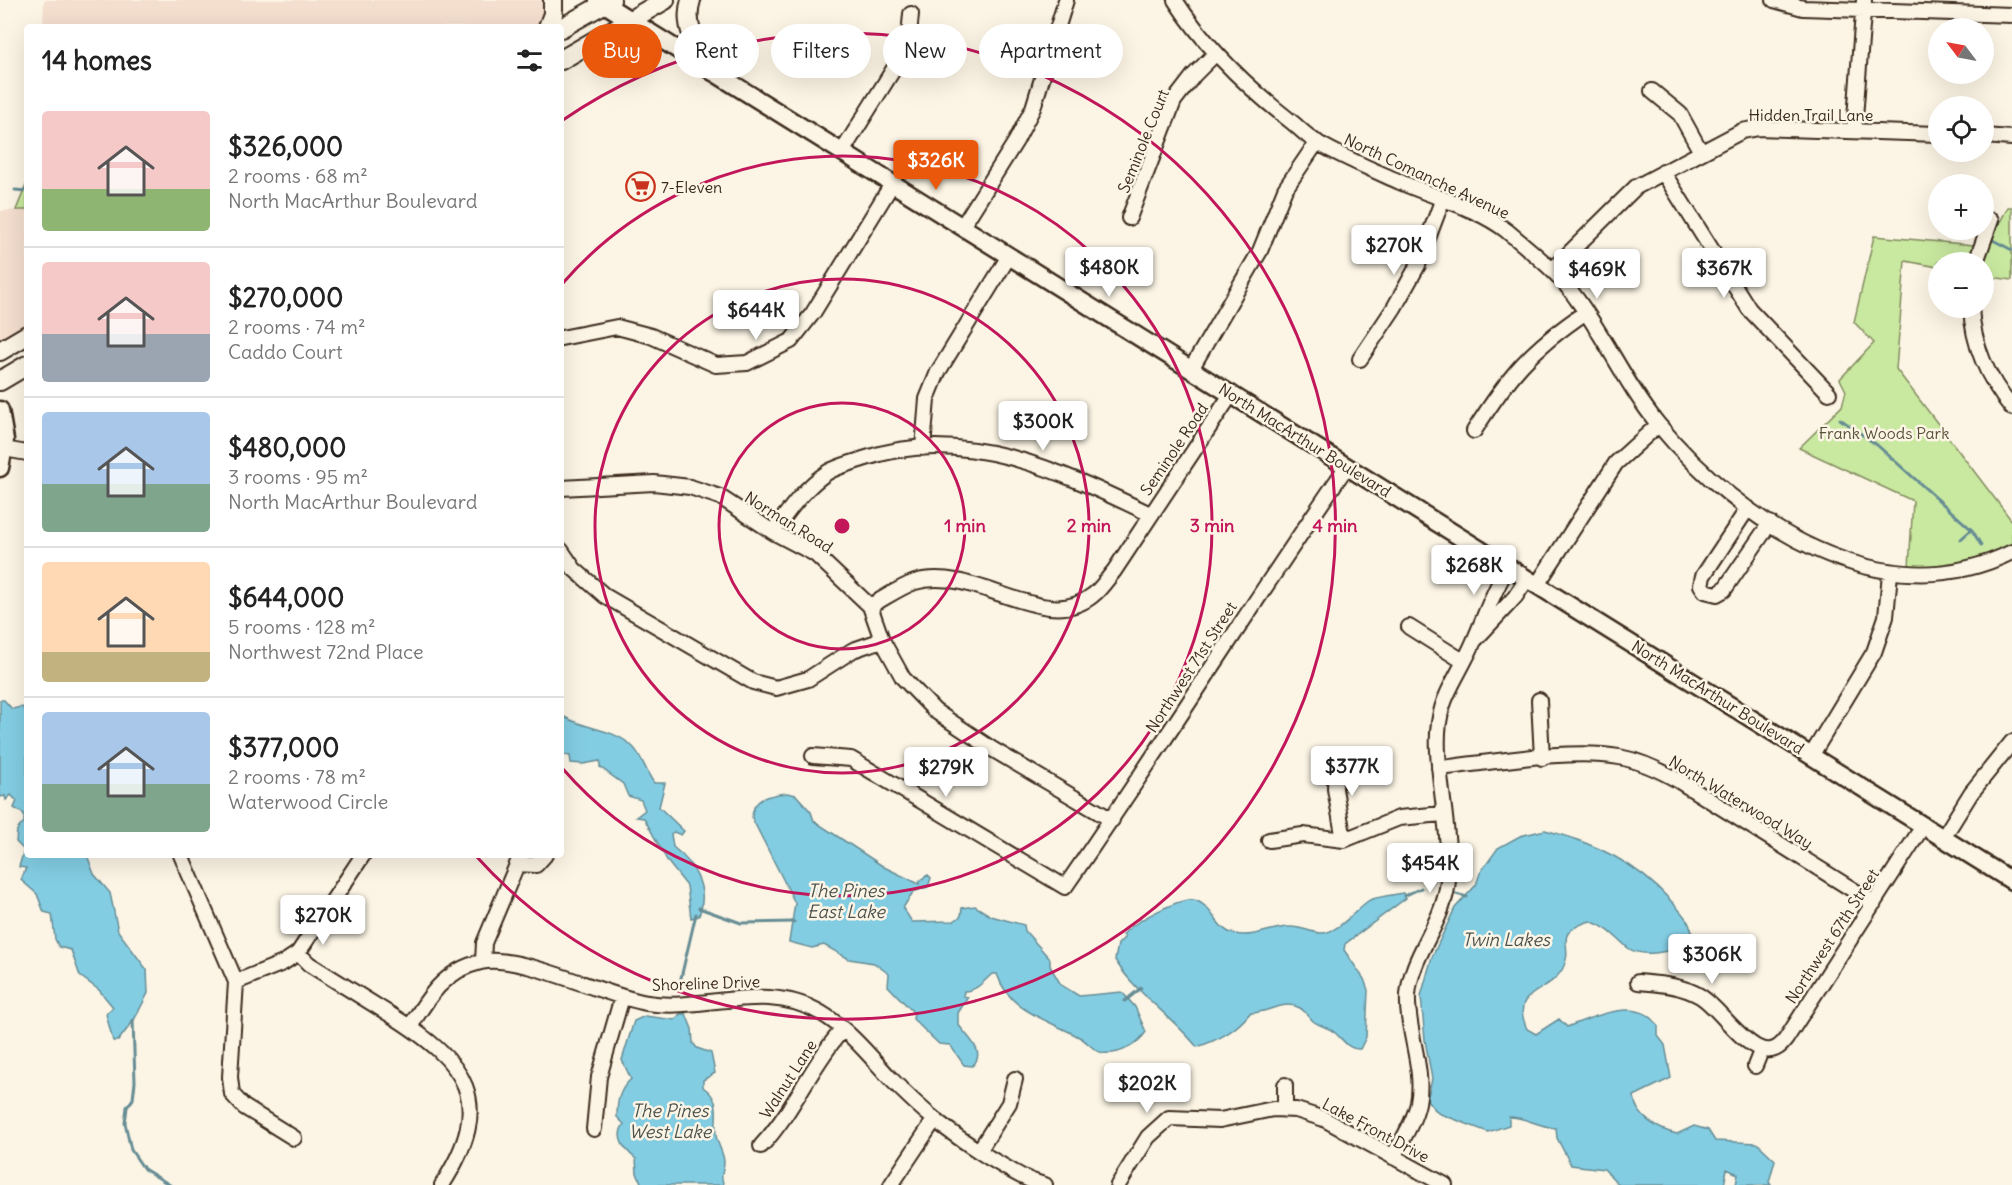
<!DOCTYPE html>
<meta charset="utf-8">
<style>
body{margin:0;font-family:Delius,sans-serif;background:#f2f2f2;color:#222;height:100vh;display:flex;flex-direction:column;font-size:22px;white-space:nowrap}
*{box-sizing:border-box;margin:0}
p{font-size:20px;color:#767676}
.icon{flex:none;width:33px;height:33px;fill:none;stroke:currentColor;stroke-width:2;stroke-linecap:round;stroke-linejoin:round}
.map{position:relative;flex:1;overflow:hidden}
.panel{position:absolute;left:24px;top:24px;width:540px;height:834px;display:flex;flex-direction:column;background:#fff;border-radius:6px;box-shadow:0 6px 24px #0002}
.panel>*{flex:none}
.banner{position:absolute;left:582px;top:24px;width:570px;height:54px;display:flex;gap:12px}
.needle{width:39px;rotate:302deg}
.buttons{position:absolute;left:1928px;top:18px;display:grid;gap:12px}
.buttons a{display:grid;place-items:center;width:66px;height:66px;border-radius:50%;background:#fff;box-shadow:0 6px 24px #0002;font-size:30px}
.price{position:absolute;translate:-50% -51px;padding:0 14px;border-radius:6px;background:#fff;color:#222;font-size:20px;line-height:39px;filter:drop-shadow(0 2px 3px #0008)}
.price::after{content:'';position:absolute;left:50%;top:36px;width:18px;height:14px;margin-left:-9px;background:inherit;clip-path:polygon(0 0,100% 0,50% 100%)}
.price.on{background:#ea580c;color:#fff}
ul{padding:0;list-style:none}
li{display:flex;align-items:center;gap:18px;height:150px;padding:0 18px}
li+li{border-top:2px solid #e0e0e0}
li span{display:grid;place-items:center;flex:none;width:168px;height:120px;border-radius:6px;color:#555}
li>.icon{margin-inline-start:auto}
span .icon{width:72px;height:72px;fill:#fffc;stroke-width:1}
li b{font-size:26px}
h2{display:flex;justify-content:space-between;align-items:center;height:72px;padding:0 18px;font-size:26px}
.chip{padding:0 21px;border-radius:27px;background:#fff;box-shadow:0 6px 24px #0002;font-size:21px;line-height:54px}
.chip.on{background:#ea580c;color:#fff}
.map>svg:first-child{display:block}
.built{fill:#f4dece}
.green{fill:#c9e9a0;stroke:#828a5f;stroke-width:1.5}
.water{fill:#83cde3;stroke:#668c94;stroke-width:1.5}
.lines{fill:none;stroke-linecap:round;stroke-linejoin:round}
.stream{stroke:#668c94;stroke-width:3}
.minor-casing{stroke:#3b2a1e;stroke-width:18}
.major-casing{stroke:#3b2a1e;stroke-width:21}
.highway-casing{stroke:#3b2a1e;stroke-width:22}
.minor{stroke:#fcf5e5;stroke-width:14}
.major{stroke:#fcf5e5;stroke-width:16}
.highway{stroke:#fcf5e5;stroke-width:18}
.ring{fill:none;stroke:#c2185b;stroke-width:3}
.labels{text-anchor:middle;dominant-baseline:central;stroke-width:5;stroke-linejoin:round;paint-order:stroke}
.street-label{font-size:16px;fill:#3b2a1e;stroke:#fcf5e5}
.poi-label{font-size:16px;fill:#3b2a1e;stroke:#fcf5e5;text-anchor:start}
.park-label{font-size:16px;fill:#575038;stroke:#fcf5e5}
.water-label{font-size:18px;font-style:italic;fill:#4d534f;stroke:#fcf5e5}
.centre{fill:#c2185b;stroke:#fcf5e5;stroke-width:3}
.ring-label{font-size:18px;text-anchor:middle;font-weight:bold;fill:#c2185b;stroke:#fcf5e5;stroke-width:5;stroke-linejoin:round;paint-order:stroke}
</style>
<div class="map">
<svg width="2012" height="1185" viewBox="0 0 2012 1185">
<rect width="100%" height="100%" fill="#fcf5e5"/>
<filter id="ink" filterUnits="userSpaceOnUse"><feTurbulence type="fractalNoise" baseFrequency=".0167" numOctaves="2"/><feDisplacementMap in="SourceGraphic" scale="12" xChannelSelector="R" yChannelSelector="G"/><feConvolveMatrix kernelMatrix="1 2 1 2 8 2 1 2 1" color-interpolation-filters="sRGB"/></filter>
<g filter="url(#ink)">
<!-- built -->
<path class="built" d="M44,0h503l-8,27h-496z
M27,210v113l-27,16v-128z"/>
<!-- green -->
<path class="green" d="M27,183v27h-11z
M2008,207h4v73l-29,-4c0,-26 13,-46 25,-69z
M1874,236l100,9 -5,17h-31v5l-33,-6 -9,108 116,152v24c-34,16 -66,20 -103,22l4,-66 -114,-53 43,-42 4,-15 -6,-12 34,-36 -20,-21z"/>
<!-- water -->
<path class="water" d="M0,700h4l8,9 10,-2 5,6v142h60l7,19 16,19 8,38 29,39 1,23 -14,27 -16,21h-5l-7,-27 7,-7 -14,-17 -19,-14 -9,-26 -12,-3 -4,-8 -3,-25 -8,-2 -7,-18 -16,-14 5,-12 -7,-1 5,-17 -8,-8 1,-12 7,-8v-8l-10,-6 3,-7 -6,-6 -5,5 -1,-4 -5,1z
M561,715c23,15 51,12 72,32 9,9 13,25 21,36h11l-6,24 25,24 -3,4 -7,-3 -3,2 2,13c22,17 36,42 26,69l-8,2 -4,-32 -19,-24 -24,-44 -8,-1 9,-7 -4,-10 -13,-4 -5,-12 -23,-17v-6l-17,3 -12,-1 -1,-7 -5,-1 -4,5z
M787,793l9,2 15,17 3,9 70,46 35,17 1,-4 8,-5 3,3 -3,9 -15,5 -10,16 9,14 42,-1 7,-5 1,-8 13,-2 16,10 33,9 1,6 25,28v7l11,19 18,11 43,-4 13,15 11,25c-9,13 -26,23 -43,21 -10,-2 -14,-10 -22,-15 -33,-19 -71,-25 -84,-64h-5c-9,8 -16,17 -28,17l-1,5 5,1 -10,16v11c8,12 30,28 14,42l-8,-1 -14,-20 -11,-1 -26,-25 1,-6 -26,-27 1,-12 -15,-11 -25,-4 -25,-14 -12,3 -23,-6 6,-39 -43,-85c0,-21 18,-23 35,-25z
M1545,830c50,13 92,33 127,72 10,11 18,19 21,34l-5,10c-16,4 -45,13 -60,2 -14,-12 -19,-20 -38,-27 -42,14 -13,23 -28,49 -15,25 -53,19 -35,59l9,5 23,-15 8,8c25,-10 73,-32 91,-1v10l7,9 6,33 -37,18c1,21 25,34 43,38l17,-8 14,4 7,11 42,2 18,17 -6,22 2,3h-35l2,-11 -11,-5 -3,16h-105l-15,-16 -33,-4 -14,-27 -1,-10c-17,-1 -30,-11 -47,-11v8l-21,7 -50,-19 -11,-13 5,-21 -7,-39 -4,-44 11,-39 23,-49 21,-23 4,-12 18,-25 22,-12z
M1403,893l3,5 -61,46 -1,6 20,29 4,11 -2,47 -6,12c-12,1 -17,-10 -26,-17 -6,-5 -15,-6 -21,-11 -5,-5 -8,-10 -13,-13 -17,-9 -33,6 -50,5 -14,18 -32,27 -53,34 -26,-32 -61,-53 -82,-87l3,-16 7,-7 -2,-2c7,-12 58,-38 71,-35 19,5 22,31 41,34 20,4 34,-6 53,-7 12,-1 21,5 32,6 18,1 35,-23 48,-32 5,-4 27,-6 35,-8z
M680,1014h6l6,15 1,14 4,5 14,5 4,20 -12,7v7c20,14 11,29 13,48 1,9 8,18 8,27 0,11 -5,12 0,23h-82l-5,-12 -1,-14c-11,-9 -22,-21 -12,-35l-7,-7c0,-16 2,-27 14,-38l-9,-19 12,-39 11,-5 30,4z"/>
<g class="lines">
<!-- stream -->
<path class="stream" d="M15,190l12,1
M1989,238l23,12
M1840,419l37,26 95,85 9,15
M1961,539l10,-9
M1456,894l11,3
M1404,896l17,-8
M699,908l42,15 53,-1
M680,982l16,-68
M1125,1001l16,-13
M133,1020l2,62 -2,17 -6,8 -2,16 6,27 13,19 26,16"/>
<defs>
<path id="minor" d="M1175,0c31,48 73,88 118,123 8,7 16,15 25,20 26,15 55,27 82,39 34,15 78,26 107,49 24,20 51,41 69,67 30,40 50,87 82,126 82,99 224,193 354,128
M1774,0l29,8 209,7
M1652,91l28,23 21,38
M1854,131l10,-131
M1983,136l29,2
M842,152l66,-106 3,-32
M1663,172l86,137 80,84
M1129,218l45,-117 20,-26 22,-22
M962,227l54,-86 17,-33 33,-108
M1976,262l15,-42
M1552,270l84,-83 106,-56 16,-3 180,6
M1971,308c2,37 17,71 41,100
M561,338l56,-11 34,9 65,29 31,-2 44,-22 22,-28 79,-129
M1360,359l34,-51 24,-43 24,-64
M1191,369l69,-118 25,-62 32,-47
M1474,431c36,-57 56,-81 112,-119
M923,448l4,-49 11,-27 71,-116
M4,449l23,4
M561,488l93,-5 36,4 30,10 53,35 42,22 55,52 12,34 21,38 32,33 57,38 120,71
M1748,508l-45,68 -2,9 4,6 12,3 7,-4 46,-67
M773,532c16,-22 32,-45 55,-60 10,-6 24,-9 35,-13 99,-35 198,12 287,55
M561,550l13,19 31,27 148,86 23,6 32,-9 45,-29 29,-10
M1537,585l79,-122 42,-38
M870,606c15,-8 30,-19 45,-24 60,-18 130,53 178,13 8,-6 14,-16 21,-24l118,-178
M1409,627l54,34
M1474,641l41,-44 12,-18
M1539,700l3,58
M813,756l38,3 214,128c96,-139 186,-282 282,-421
M1811,756l63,-104 12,-35 4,-44
M1336,757l-1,32 9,51
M1439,768c50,-5 132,-20 180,-11 22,4 41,13 60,24l195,122
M1943,838l28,-45 41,-51
M1269,840l34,-5 41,5 55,-22 44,-4
M181,855l55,127 -6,95 2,17 12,13 50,31
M517,864l19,1 9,-10
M298,953l11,11c27,17 55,34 82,51 76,48 105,86 51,170
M483,961l1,-18 37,-88
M236,982l47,-19 15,-10 65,-98
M1638,982c22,2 43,3 62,14 25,15 60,80 86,43l137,-213
M410,1027c18,-30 35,-57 71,-65 38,-9 123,34 166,41 59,9 118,-23 174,10 27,16 48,42 69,65 34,35 57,53 98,79 19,11 36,23 57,28
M1755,1066l6,-15
M1285,1108v-23
M594,1129l5,-52 23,-80
M761,1146c33,-35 50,-81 82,-117
M979,1151l30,-48 6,-24
M1393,1157c9,-17 21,-35 25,-54 7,-35 -12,-73 -10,-108 3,-39 33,-69 39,-107 6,-36 -7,-97 -9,-136 -3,-54 17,-67 36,-111 11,-25 19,-50 34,-74
M891,1185l42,-63
M1118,1185l30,-48 21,-19 51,2 53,-11 23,1 28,9 121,66"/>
<path id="major" d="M598,0l1414,881
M0,410l5,30 -5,28"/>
<path id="highway" d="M691,0c-9,28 8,49 22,71
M548,27l5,-13v-14
M561,28l50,-28
M561,60l104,-60
M0,351l27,-16
M0,381l27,-16"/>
</defs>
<!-- minor casing -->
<use href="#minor" class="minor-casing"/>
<!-- major casing -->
<use href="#major" class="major-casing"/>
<!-- highway casing -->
<use href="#highway" class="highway-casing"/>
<!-- minor -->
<use href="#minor" class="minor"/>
<!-- major -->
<use href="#major" class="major"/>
<!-- highway -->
<use href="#highway" class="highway"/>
</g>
</g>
<!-- distance rings -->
<g class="ring">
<circle cx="842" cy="526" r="123"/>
<circle cx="842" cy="526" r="247"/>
<path d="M563 283A370 370 0 1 1 563 769"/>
<path d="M563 120A493 493 0 1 1 476 856"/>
</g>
<!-- icons -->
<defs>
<symbol id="supermarket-ring" viewBox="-11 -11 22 22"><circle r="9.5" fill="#fcf5e5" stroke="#c8321e" stroke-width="1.5"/><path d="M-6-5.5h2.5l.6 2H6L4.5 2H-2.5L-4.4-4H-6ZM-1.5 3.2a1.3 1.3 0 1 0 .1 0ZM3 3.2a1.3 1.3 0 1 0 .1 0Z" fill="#c8321e"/></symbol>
</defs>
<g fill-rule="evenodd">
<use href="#supermarket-ring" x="624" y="170" width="33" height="33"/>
</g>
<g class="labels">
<!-- street labels -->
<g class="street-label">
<text x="1811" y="115">Hidden Trail Lane</text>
<text transform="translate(1143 141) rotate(-68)">Seminole Court</text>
<text transform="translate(1427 176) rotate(25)">North Comanche Avenue</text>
<text transform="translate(1305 440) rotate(32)">North MacArthur Boulevard</text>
<text transform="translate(1174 449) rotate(-56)">Seminole Road</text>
<text transform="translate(789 522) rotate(32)">Norman Road</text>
<text transform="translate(1191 667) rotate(-57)">Northwest 71st Street</text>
<text transform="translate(1718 697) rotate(32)">North MacArthur Boulevard</text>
<text transform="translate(1741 802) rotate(31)">North Waterwood Way</text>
<text transform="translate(1832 936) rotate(-57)">Northwest 67th Street</text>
<text transform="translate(706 983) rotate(-2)">Shoreline Drive</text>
<text transform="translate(788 1079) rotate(-57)">Walnut Lane</text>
<text transform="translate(1376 1130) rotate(28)">Lake Front Drive</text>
</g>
<!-- poi labels -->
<g class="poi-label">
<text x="661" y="187">7-Eleven</text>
</g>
<!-- park labels -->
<g class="park-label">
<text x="1884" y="433">Frank Woods Park</text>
</g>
<!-- water labels -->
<g class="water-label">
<text x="846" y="890">The Pines<tspan x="846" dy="21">East Lake</tspan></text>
<text x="1506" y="939">Twin Lakes</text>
<text x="670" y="1110">The Pines<tspan x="670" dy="21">West Lake</tspan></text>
</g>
</g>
<circle cx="842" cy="526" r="9" class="centre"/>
<g class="ring-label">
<text x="965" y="532">1 min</text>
<text x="1089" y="532">2 min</text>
<text x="1212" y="532">3 min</text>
<text x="1335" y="532">4 min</text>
</g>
</svg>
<div class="buttons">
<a><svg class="needle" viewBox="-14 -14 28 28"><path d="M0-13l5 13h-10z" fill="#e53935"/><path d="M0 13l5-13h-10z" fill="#767676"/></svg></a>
<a><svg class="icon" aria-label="locate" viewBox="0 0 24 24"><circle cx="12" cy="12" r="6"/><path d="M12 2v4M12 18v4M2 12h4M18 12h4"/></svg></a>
<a>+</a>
<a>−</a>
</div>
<b class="price on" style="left:936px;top:191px">$326K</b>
<b class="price" style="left:1394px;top:276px">$270K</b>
<b class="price" style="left:1109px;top:298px">$480K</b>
<b class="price" style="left:1724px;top:299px">$367K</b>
<b class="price" style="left:1597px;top:300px">$469K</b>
<b class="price" style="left:756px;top:341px">$644K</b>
<b class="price" style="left:1043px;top:452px">$300K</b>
<b class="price" style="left:1474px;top:596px">$268K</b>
<b class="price" style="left:1352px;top:797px">$377K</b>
<b class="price" style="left:946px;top:798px">$279K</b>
<b class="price" style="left:1430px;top:894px">$454K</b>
<b class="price" style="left:323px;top:946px">$270K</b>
<b class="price" style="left:1712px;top:985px">$306K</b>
<b class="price" style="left:1147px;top:1114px">$202K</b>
<div class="banner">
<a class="chip on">Buy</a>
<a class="chip">Rent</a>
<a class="chip">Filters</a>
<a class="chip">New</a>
<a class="chip">Apartment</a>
</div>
<section class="panel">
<h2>14 homes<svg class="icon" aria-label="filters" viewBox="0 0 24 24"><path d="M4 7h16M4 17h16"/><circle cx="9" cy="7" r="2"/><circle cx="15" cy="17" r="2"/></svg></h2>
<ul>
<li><span style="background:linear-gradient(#f6c9c9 65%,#8fb573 0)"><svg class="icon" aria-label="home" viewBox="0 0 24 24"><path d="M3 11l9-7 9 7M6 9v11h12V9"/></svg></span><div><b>$326,000</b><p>2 rooms · 68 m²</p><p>North MacArthur Boulevard</p></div></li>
<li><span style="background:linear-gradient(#f6c9c9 60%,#9aa5b1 0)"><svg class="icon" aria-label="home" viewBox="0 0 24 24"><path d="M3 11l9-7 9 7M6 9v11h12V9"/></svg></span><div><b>$270,000</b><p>2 rooms · 74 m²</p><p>Caddo Court</p></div></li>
<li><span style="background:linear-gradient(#a9c7e8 60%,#7fa58c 0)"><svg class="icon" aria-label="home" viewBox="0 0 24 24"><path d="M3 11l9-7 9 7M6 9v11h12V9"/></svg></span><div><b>$480,000</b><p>3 rooms · 95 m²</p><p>North MacArthur Boulevard</p></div></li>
<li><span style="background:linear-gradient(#ffd9b3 75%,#c2b280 0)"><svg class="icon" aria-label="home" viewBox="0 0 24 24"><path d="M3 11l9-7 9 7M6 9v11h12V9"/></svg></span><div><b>$644,000</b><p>5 rooms · 128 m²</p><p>Northwest 72nd Place</p></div></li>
<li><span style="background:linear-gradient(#a9c7e8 60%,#7fa58c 0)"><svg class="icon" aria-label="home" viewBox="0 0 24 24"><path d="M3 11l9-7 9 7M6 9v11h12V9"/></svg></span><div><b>$377,000</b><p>2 rooms · 78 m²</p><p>Waterwood Circle</p></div></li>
</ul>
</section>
</div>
